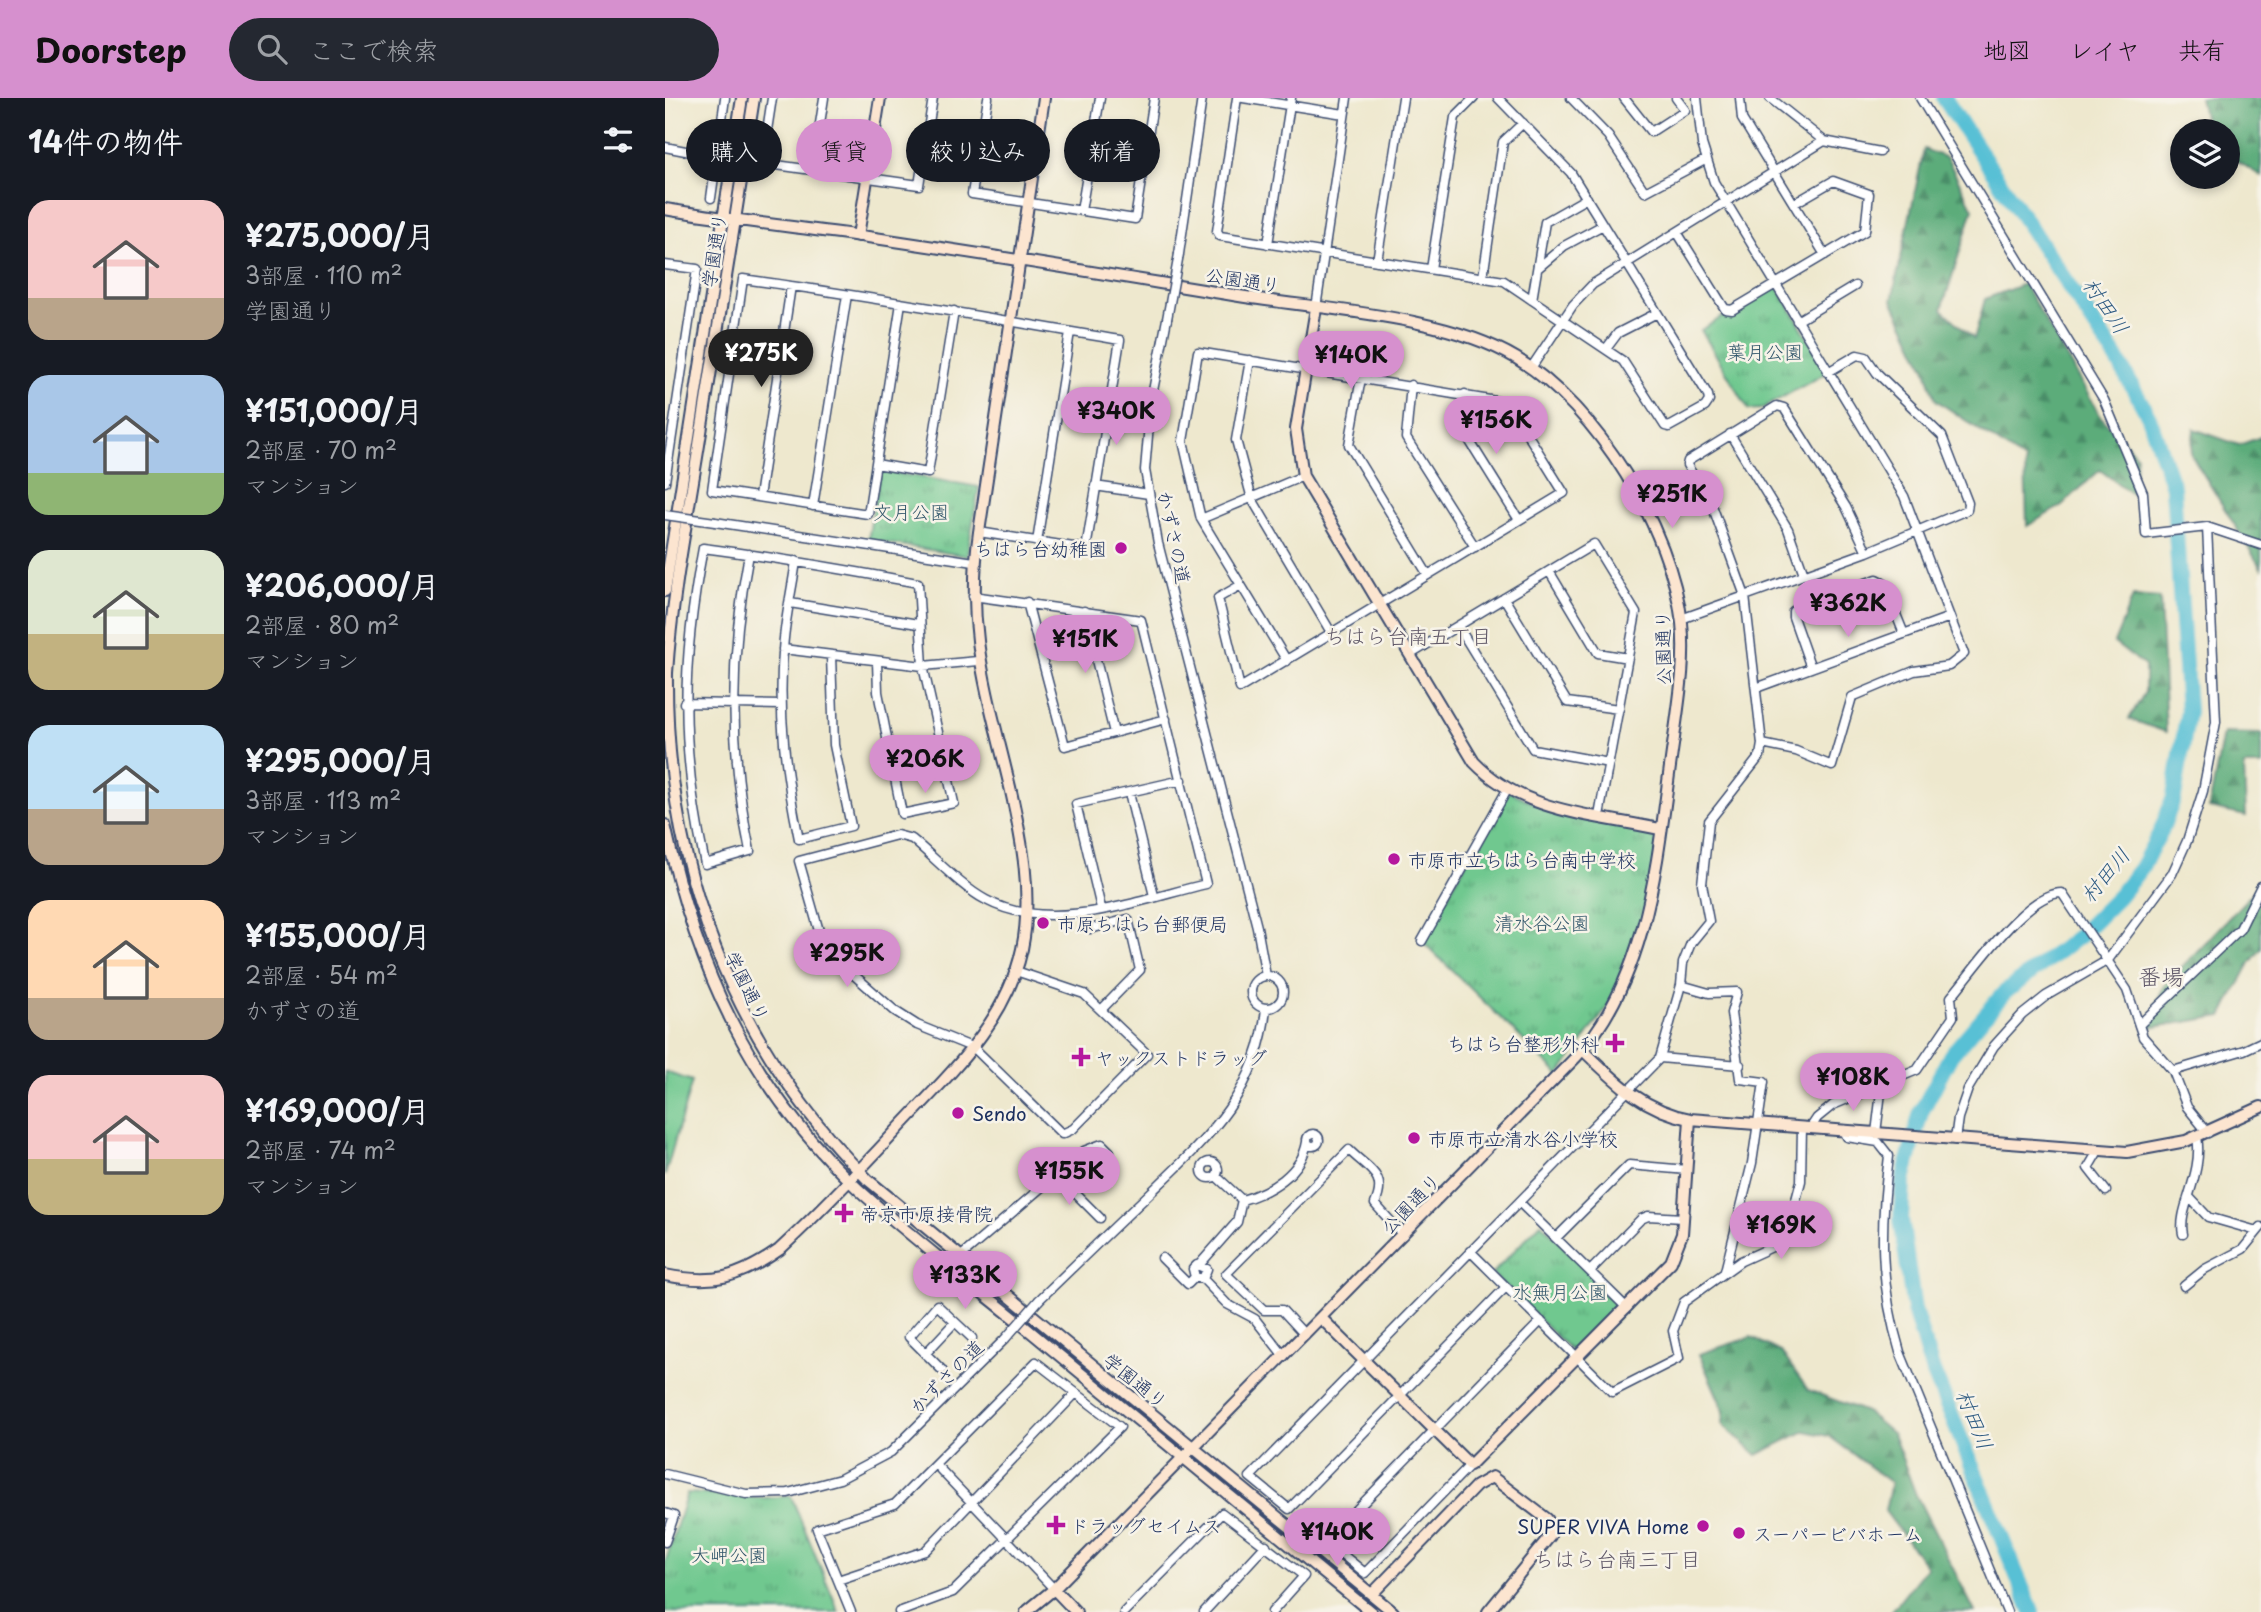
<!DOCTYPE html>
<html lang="ja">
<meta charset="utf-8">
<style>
body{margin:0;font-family:"Playpen Sans","Klee One",sans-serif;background:#242831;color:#f1f3f6;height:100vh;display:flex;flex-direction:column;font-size:26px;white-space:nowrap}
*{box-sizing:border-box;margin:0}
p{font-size:23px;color:#9ea1a6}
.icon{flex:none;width:38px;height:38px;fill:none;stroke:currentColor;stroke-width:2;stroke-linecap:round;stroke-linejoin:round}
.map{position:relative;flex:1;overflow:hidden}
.panel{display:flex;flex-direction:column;background:#171b24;width:665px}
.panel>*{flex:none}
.top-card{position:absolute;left:21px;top:21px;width:665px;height:63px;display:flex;gap:14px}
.fabs{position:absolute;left:1505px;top:21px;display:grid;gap:14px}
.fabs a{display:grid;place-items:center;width:70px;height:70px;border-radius:50%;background:#171b24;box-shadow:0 4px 10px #0003;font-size:35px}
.price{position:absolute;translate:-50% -60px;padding:0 16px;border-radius:24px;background:#d690ce;color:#111;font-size:23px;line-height:46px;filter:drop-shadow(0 2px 4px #0008)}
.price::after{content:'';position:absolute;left:50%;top:42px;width:21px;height:16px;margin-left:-10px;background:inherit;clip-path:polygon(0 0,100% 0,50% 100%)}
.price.active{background:#222;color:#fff}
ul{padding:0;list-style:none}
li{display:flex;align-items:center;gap:21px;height:175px;padding:0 28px}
li span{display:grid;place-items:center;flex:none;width:196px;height:140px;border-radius:21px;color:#555}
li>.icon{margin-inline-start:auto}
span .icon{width:84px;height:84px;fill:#fffc;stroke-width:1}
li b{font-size:30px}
h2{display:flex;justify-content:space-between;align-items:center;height:84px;padding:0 28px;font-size:30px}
.pill{padding:0 24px;border-radius:32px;background:#171b24;box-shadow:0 4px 10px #0003;font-size:24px;line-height:63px}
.pill.active{background:#d690ce;color:#111}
header{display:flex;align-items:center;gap:42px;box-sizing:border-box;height:98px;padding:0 35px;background:#d690ce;color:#111}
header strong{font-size:33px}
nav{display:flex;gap:38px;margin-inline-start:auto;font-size:24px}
.search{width:490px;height:63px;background:#242831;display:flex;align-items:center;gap:18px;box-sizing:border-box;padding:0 24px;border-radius:38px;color:#9ea1a6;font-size:26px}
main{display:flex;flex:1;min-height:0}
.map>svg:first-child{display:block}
.grass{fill:#6fc88f;stroke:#457c76;stroke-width:2}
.forest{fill:url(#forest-firs);stroke:#3b6e6c;stroke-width:2}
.park{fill:url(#park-tufts);stroke:#457c76;stroke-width:2}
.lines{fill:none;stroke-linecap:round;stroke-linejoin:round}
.river{stroke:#58c0d5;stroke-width:16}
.street-casing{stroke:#3b4b6f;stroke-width:11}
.secondary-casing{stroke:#3b4b6f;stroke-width:14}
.street{stroke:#fff;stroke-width:8}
.secondary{stroke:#fce5d0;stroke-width:10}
.street-bridge-casing{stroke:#3b4b6f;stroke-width:11;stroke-linecap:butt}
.street-bridge{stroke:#fff;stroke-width:8}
.poi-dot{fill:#b5179e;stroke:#f7f3e8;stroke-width:2.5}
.labels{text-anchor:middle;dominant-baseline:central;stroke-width:5;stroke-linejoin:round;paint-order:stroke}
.street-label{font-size:19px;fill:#1b2f5e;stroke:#f7f3e8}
.park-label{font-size:19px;fill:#30556a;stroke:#f7f3e8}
.poi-label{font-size:19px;fill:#1b2f5e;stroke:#f7f3e8;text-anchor:start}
.water-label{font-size:21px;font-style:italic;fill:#2d5a82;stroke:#f7f3e8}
.neighbourhood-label{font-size:21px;fill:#615969;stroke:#f7f3e8}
.quarter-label{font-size:23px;fill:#615969;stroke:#f7f3e8}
</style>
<header>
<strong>Doorstep</strong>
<div class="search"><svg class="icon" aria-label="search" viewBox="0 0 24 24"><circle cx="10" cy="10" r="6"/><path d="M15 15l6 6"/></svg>ここで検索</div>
<nav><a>地図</a><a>レイヤ</a><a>共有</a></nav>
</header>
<main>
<section class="panel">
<h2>14件の物件<svg class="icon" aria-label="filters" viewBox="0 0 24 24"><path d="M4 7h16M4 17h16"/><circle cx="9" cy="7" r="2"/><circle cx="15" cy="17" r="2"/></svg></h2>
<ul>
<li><span style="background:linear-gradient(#f6c9c9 70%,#b9a48a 0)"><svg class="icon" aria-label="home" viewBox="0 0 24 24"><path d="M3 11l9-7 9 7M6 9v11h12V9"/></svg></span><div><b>¥275,000/月</b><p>3部屋 · 110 m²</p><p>学園通り</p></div></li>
<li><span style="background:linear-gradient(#a9c7e8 70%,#8fb573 0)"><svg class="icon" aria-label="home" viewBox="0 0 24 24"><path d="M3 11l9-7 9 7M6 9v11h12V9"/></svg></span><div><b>¥151,000/月</b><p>2部屋 · 70 m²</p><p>マンション</p></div></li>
<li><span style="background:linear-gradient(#dfe7d0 60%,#c2b280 0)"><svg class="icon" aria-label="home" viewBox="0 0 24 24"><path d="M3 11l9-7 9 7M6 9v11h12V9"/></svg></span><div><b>¥206,000/月</b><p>2部屋 · 80 m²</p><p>マンション</p></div></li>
<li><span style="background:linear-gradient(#bfe0f5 60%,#b9a48a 0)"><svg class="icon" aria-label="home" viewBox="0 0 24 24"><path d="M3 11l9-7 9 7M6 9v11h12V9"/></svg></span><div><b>¥295,000/月</b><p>3部屋 · 113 m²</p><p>マンション</p></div></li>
<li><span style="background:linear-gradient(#ffd9b3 70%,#b9a48a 0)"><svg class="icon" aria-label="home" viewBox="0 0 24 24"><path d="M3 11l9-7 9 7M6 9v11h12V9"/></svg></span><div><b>¥155,000/月</b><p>2部屋 · 54 m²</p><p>かずさの道</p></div></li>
<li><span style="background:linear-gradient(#f6c9c9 60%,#c2b280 0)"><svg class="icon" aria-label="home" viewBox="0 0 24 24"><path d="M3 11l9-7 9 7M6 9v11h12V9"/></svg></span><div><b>¥169,000/月</b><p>2部屋 · 74 m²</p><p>マンション</p></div></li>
</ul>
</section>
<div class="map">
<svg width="1596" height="1514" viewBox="0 0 1596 1514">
<defs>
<pattern id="forest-firs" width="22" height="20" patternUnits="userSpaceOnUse" patternTransform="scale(1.75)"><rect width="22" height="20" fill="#5bac7a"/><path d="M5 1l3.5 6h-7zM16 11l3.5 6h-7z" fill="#4a8c67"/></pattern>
<pattern id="park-tufts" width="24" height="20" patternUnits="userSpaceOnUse" patternTransform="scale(1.75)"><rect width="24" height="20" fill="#6fc88f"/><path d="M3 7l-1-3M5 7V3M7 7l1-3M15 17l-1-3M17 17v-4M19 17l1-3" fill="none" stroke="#5aa378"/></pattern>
</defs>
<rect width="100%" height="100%" fill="#f7f3e8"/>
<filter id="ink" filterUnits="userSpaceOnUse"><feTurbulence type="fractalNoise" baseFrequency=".0143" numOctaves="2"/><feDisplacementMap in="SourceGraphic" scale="14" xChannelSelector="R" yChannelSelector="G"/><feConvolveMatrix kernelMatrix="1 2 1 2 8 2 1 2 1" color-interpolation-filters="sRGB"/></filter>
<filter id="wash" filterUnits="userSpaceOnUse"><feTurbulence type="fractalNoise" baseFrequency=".00686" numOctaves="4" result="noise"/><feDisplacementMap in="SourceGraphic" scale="28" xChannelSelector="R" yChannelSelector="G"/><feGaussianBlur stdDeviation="1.57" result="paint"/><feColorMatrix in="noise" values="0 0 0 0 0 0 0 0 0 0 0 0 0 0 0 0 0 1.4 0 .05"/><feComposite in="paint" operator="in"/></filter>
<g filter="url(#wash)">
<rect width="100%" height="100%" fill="#eee8ce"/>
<!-- grass -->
<path class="grass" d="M0,974l27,9 -27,94z"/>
<!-- forest -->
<path class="forest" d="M1535,0h61v78l-33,-21v-24h-21z
M1259,51l23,9 26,51 -31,100 32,30 11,-40 39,-15 77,133 36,39 -5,38 -32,-24 -39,36 -34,20 -2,-65 -89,-61 -11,-32 -33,-68z
M1529,331l45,16 22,-8v131l-70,-114z
M1468,498l27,2 6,134 -37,-13 16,-27v-26l-31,-23z
M1558,635l38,1v32h-17l2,50 -37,-8z
M1596,786v65l-11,14 -28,53 -74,12 15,-41z
M1086,1239l31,16 26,37 58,22 27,22 23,61 59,117h-84l36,-45 -42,-56 6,-28 -62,-47 -24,-5 -48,24 -34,-30 1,-14 -25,-57z"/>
<!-- park -->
<path class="park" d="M1111,186l52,88 -67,37 -12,1 -48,-80z
M215,372l99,17 -12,69 -99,-16z
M842,692l27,13 126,26 -16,89 -20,66 -65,91 -137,-134z
M876,1125l86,85 -49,49 -86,-83z
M22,1395l76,5 28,-2 48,116h-174v-49z"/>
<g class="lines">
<!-- river -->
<path class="river" d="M1279,0l172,259 33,60 24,70 15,224 -14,86 -13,34 -20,37 -22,28 -40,40 -75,57 -53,62 -30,57 -18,68 -2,39 13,91 17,56 101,246"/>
</g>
</g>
<g filter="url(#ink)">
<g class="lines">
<defs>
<path id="street" d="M107,0l-10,65 157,22 14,-87
M323,0l-16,96 163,25 19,-121
M572,0l-20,133 3,5 284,45 119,80 42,65 4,1 36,-20 4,-6 -1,-6 -137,-222 -73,-75
M578,0l101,16
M906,0l37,38 37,56 60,-32
M959,0l27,34 34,-22 -9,-12
M1032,0l5,46 12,38 190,314 60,158 -15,12 -35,5 -62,26 -20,69 -36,-15 -34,-7
M1075,0l2,21 83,136
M1105,0l54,43 56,11
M1255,0l184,302 39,93 3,41 61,-7 54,18
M0,49l51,10
M148,70l11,-70
M46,100l14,-100
M416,113l19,-113
M1012,134l48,77 7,1 133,-79 4,-37 -36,-13 -38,22
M603,146l23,-146
M514,156l23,-156
M712,163l26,-163
M0,167l32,4 -32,213
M873,170l26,-22 39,-21
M766,171l24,-152 19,-19
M818,179l20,-135 20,-19
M867,202l13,-78 42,-24
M236,205l-33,211 -156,-24 31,-211c126,17 251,40 377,61l-34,209 -107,-17
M651,210l31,-210
M502,221l-16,82 -6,69 13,73 99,384 9,49
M1132,223l58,-35
M941,251l12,-16 39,-20
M585,262l-14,80 16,59 80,135
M866,270l42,-63 20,-21 231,-143
M696,280l-12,67 79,130
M746,287l-5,53 69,109
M800,296l-4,33 58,93
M1065,336l58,95 16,45
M211,366l52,9 26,-162
M430,388l54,8
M94,399l32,-211
M148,408l34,-211
M536,421l102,-43
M50,424l259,40
M372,444l33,-210
M84,456c-20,100 -20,197 1,297l-45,13c-25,-115 -24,-201 -2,-316 72,9 143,22 215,35l5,83 31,137 -52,11 -24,-122 -1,-31
M131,463c-4,30 -12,61 -13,91 -5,64 3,125 16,187l52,-13 -17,-81 -3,-90
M884,473l49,82 30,5
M576,487l-23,13 22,90 324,-195 -56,-90 -310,-51 -15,89 18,78 86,142
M308,498l168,24 65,264c-67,16 -155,51 -220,16 -26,-14 -51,-42 -74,-61l-15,-4 -98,26 20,70 11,23 65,57 22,14 57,23 88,86 11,-5 74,-75 -63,-60 -68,-23
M839,500l63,104 52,7
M362,504l38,144 101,-27
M125,505l128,21
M419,513l30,122
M1016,521l186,-67 100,-42 1,-7 -26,-67 -65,-63 -11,-16 -9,-2 -29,17
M793,528l75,123 76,14
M118,551l140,17 55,-5
M746,556l183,-110 42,69 -37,203
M1146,570l-18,-51v-6l6,-4 78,-28 6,3 21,52
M1091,590l194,-71
M19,605l97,2
M464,695l25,103
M436,810l-25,-104 106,-24
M425,831l38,-10 12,51 -39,40
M757,843l85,-151
M586 894a16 16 0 1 1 32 0a16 16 0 1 1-32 0Z
M1016,887l28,8 28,-1 -6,21 9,66 24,3 -12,81 -27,108
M1474,927l101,-96 21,-43
M995,960l80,7
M1508,973l71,-21 17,-8
M1146,1029l6,-9 16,-13 84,-35 36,-53 -2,-20c24,-28 75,-104 111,-104l65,97 16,47 30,34 14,36 21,26
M1179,1032l3,7 31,5 11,14c-9,71 -10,126 11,196l107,260
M1211,1035l6,-49
M642 1042a6 6 0 1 1 12 0a6 6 0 1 1-12 0Z
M1290,1042l3,-22 10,-29 26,-43 28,-31 24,-19 62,-36 64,-86 15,-33 16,-50 13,-69 -9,-195
M1433,1053l-10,17 18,23
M537 1072a8 8 0 1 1 16 0a8 8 0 1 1-16 0Z
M392,1077l43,43
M551,1078l26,24
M1525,1100l18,19 49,14
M854,1104l108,106
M1518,1136c-6,-24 21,-60 14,-97
M891,1140l73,-73 58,5
M805,1153l142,141 67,-34 -6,-27 11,-29 57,-41 44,-20 16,-60 1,-54
M294,1160l125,-107 18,-7 8,8
M497,1160l26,26 7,-7
M535,1166l37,-42 5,-22c28,-8 60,-27 65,-58
M925,1173l51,-52 7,-3 35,2
M538,1181l4,-10 -10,-4 -4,4 2,8 8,2 24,25 28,15 29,37
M1519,1188l21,-17 38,-20 18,-22
M841,1189l-217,222 -39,-32 410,-419 21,-73 2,-22 8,-20 18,-22 -7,-37 7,-63 51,-65 2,-12 -17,-148 -32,-88 -26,-43 1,-4 89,-55 7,2 62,99 21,45
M374,1202c34,-33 69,-67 104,-100 59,-57 115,-104 123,-192
M640,1237l-23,-25h-18l-38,-36 123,-124c20,20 39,25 26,54l28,31
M260,1256l30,-32
M277,1272l-33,-33 28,-32 35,33
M270,1366l119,125
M805,1367l-105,108 -39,-32 215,-220
M0,1376l81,20 42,-1 52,-14 51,-27 114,-113
M0,1415l9,3 -9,26
M173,1482l87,-29 151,-158
M186,1514l-34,-83 78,-25 141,-142 84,65 -167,165 -54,20
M459,1514l98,-99 82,63 -32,36
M539,1514l62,-67"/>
<path id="secondary" d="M89,0c-18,116 -36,231 -55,347 -12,75 -27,151 -32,228 -2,196 65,370 201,507l525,432
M0,111c65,11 131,18 196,27 131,19 261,41 391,62 79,12 197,19 264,60 82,50 155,171 166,265 4,39 -3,77 -8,115 -16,108 -21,234 -97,318l-523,533 -28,23
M193,138l22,-138
M651,210l-20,121 7,47 171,286c49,51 121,53 186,67
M0,493l77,-493
M0,727c31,143 84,262 193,364 59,54 124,102 185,153 110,90 219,180 328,270
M918,952c33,32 60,60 107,69l437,33 59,-11 75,-34
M0,1177c48,10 74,3 114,-25 41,-38 80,-79 118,-120 50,-54 109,-106 125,-181 11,-54 0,-109 -12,-162 -22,-93 -45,-157 -31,-255l65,-434
M656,1220l149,147 201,-203 11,-28 8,-115
M389,1491l22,23
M707,1496l104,-108 16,-9 55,42 5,9 -2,8 -62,76"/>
</defs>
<!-- street casing -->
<use href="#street" class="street-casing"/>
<!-- secondary casing -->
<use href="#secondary" class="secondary-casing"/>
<!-- street -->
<use href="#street" class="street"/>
<!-- secondary -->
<use href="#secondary" class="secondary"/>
<defs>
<path id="street-bridge" d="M502,221l12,-65
M0,417l50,7
M340,1241l34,-39"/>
</defs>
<!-- street-bridge casing -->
<use href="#street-bridge" class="street-bridge-casing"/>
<!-- street-bridge -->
<use href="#street-bridge" class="street-bridge"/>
</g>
</g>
<!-- markers -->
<g class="poi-dot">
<circle cx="456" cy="450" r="7"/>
<circle cx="729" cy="761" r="7"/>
<circle cx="378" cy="825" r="7"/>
<path d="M946.5 934.5h7v7h7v7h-7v7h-7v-7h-7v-7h7z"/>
<path d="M412.5 948.5h7v7h7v7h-7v7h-7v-7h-7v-7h7z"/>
<circle cx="293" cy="1015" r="7"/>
<circle cx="749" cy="1040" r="7"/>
<path d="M175.5 1104.5h7v7h7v7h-7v7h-7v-7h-7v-7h7z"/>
<path d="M387.5 1416.5h7v7h7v7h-7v7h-7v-7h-7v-7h7z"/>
<circle cx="1038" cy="1428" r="7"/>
<circle cx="1074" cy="1435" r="7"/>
</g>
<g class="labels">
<!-- street labels -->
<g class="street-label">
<text transform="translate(48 152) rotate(-81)">学園通り</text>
<text transform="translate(578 181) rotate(9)">公園通り</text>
<text transform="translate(510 439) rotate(78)">かずさの道</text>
<text transform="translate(997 550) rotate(-91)">公園通り</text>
<text transform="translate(83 888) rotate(64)">学園通り</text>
<text transform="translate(745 1105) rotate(-46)">公園通り</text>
<text transform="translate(281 1278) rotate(-45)">かずさの道</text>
<text transform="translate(471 1282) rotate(39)">学園通り</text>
</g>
<!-- park labels -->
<g class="park-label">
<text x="1100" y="253">葉月公園</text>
<text x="246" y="413">文月公園</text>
<text x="877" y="824">清水谷公園</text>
<text x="895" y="1193">水無月公園</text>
<text x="64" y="1456">大岬公園</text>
</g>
<!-- poi labels -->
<g class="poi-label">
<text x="442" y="450" text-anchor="end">ちはら台幼稚園</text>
<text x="743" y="761">市原市立ちはら台南中学校</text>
<text x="392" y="825">市原ちはら台郵便局</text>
<text x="934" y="945" text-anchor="end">ちはら台整形外科</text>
<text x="430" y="959">ヤックストドラッグ</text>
<text x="307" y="1015">Sendo</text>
<text x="763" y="1040">市原市立清水谷小学校</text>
<text x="195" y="1115">帝京市原接骨院</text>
<text x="405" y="1427">ドラッグセイムス</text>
<text x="1024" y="1428" text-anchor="end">SUPER VIVA Home</text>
<text x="1088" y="1435">スーパービバホーム</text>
</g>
<!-- water labels -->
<g class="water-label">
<text transform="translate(1442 207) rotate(56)">村田川</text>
<text transform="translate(1439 776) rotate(-50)">村田川</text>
<text transform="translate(1311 1321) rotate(68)">村田川</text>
</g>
<!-- neighbourhood labels -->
<g class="neighbourhood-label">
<text x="743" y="537">ちはら台南五丁目</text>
<text x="952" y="1460">ちはら台南三丁目</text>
</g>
<!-- quarter labels -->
<g class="quarter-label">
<text x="1496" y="877">番場</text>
</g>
</g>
</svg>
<div class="fabs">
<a><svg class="icon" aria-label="layers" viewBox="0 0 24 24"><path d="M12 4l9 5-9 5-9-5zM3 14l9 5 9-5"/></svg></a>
</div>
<b class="price active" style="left:96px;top:291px">¥275K</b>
<b class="price" style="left:686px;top:293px">¥140K</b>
<b class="price" style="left:451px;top:349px">¥340K</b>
<b class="price" style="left:831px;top:358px">¥156K</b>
<b class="price" style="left:1007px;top:432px">¥251K</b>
<b class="price" style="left:1183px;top:541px">¥362K</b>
<b class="price" style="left:420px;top:577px">¥151K</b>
<b class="price" style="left:260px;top:697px">¥206K</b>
<b class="price" style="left:182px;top:891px">¥295K</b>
<b class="price" style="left:1188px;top:1015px">¥108K</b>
<b class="price" style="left:404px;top:1109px">¥155K</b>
<b class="price" style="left:1116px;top:1163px">¥169K</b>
<b class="price" style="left:300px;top:1213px">¥133K</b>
<b class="price" style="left:672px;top:1470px">¥140K</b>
<div class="top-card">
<a class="pill">購入</a>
<a class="pill active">賃貸</a>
<a class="pill">絞り込み</a>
<a class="pill">新着</a>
</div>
</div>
</main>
